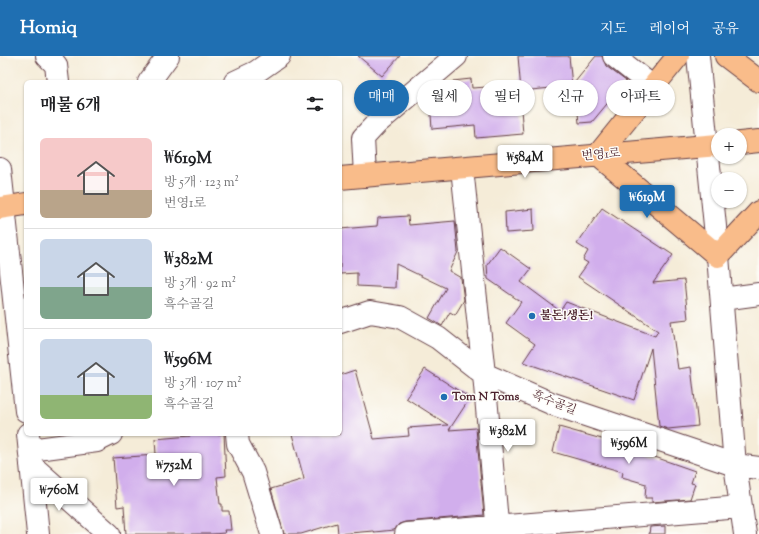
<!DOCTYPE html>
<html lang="ko">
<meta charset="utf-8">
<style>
body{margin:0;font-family:"Sorts Mill Goudy","Noto Serif KR",serif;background:#f2f2f2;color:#202124;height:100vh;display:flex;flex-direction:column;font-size:15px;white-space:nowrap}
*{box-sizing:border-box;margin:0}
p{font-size:13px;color:#757577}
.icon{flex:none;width:22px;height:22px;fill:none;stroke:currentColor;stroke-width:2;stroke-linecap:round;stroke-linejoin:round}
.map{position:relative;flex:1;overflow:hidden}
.sheet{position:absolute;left:24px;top:24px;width:318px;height:356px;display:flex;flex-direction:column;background:#fff;border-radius:6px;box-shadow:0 1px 3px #0004}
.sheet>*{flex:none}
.guide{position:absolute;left:354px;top:24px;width:345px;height:36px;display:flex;gap:8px}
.tools{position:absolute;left:711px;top:72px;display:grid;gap:8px}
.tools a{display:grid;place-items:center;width:36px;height:36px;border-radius:50%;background:#fff;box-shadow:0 1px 3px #0004;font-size:20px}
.price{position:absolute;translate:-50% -34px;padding:0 9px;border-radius:4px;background:#fff;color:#222;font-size:13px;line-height:26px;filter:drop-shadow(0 1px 2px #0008)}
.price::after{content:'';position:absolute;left:50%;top:24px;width:12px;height:9px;margin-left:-6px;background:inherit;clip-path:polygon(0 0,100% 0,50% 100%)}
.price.on{background:#1f6fb2;color:#fff}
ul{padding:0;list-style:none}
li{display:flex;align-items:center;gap:12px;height:100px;padding:0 16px}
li+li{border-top:1px solid #e0e0e0}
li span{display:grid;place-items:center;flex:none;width:112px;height:80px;border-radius:6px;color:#555}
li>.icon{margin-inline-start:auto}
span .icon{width:48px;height:48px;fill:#fffc;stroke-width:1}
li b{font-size:17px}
h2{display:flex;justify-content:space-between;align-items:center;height:48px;padding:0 16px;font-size:17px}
.chip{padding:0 14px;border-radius:18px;background:#fff;box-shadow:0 1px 3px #0004;font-size:14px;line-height:36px}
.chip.on{background:#1f6fb2;color:#fff}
header{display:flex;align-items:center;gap:24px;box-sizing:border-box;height:56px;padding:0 20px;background:#1f6fb2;color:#fff}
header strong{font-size:19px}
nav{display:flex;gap:22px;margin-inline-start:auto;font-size:14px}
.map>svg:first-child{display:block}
.building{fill:#d1aeec}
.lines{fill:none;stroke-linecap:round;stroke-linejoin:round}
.minor-casing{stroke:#643e45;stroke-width:24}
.major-casing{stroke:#643e45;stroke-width:24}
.minor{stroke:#fff;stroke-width:22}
.major{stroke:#f9bc8a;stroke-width:22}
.poi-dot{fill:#1f6fb2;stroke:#fdfcf7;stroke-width:1.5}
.labels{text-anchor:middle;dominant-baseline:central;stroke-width:3;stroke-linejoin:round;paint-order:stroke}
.street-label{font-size:12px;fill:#4a1f2b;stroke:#fdfcf7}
.poi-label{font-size:12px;font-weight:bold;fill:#4a1f2b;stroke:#fdfcf7;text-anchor:start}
</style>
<header>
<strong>Homiq</strong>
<nav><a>지도</a><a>레이어</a><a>공유</a></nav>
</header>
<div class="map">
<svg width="759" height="478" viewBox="0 0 759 478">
<rect width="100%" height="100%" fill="#fdfcf7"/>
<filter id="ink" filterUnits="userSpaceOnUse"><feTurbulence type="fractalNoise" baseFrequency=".025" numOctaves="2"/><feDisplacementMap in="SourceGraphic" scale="8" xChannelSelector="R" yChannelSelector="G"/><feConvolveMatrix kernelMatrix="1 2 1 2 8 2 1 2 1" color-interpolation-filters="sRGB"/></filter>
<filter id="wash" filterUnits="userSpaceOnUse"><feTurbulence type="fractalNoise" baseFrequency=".012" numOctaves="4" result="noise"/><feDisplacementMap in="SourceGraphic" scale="16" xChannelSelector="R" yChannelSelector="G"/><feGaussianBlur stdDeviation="0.9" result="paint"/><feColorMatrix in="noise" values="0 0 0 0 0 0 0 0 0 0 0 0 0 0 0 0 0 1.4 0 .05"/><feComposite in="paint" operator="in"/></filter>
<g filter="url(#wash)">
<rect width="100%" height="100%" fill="#f5ecd8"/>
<g id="blocks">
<!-- building -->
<path class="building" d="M358,0h42l-18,20z
M518,0h51l3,30 -51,5z
M596,0h6l4,10 20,15 -34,41 -13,1 -4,-41z
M471,23l1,9 47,-3 4,49 -47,4 -1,-13 -43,4 -2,-28 24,-2 -1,-18z
M602,152l71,47 -20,28 31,-3 4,39 -17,2 7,48 13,-2 7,59 -30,3 -9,-3 -8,-78 -17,52 -111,-38 12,-18 -29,-21 15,-21 -33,-23 -1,-14 13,-18 31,22 -10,13 39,29 6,-9 89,34 3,-5 -80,-54 10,-14 -5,-3 5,-9 -11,-7z
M533,153l1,22 -28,2 -1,-21z
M408,160l1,9 46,-4 3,31 -9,19 12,7 3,22 -9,15 -5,-3 -8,14 -13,-8 17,-30 -50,-24 -1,24 -38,-2v-13l-17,1v-45l37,-3 1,-8z
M425,313l45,29 -21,32 27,-2 8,87 -79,7 -6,2 -5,6 -20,2 -1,-1 -35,3 -1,-11 -36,11h-17l-13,-45 33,-10 -12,-45h48v-59l15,-5 19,69 35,-3 -1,-8 40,-3 -42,-27z
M559,371l50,14 86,30 -4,12 4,1 -5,15 -38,3v-4h-7l1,-14 -24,-7 1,-5 -70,-20z
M190,378h34l2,42 -9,1 3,27h2v7h7l2,19h-7l1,3 -13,1h-86l-2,-28 -7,1 -4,-49 43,-3 -1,-16 35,-3z
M665,470v8h-16l1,-7z"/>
</g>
</g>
<g filter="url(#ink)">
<use href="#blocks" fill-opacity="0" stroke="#643e45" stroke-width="1"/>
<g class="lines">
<defs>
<path id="minor" d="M47,0l9,9 2,17
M614,0l39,31
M698,0l20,200 17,209 10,69
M149,26l19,-26
M235,26l21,-10 23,-16
M462,112l22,206 14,160
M0,113l26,242
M365,120l-2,-38 14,-15 79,-67
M722,243l37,-5
M340,266l30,-10 30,5 38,21 46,36 69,30 182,61 24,3
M28,378l10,100
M237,378l1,10 15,28 19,62
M30,394l67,-9 14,-7
M31,409l78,69
M406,478l335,-27"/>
<path id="major" d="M678,0l-80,99 120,101 41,-44
M726,0l33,25
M740,87l19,-2
M340,122l378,-33
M0,152l26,-4"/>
</defs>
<!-- minor casing -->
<use href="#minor" class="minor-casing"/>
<!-- major casing -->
<use href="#major" class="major-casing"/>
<!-- minor -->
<use href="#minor" class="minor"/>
<!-- major -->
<use href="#major" class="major"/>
</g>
</g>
<!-- markers -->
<g class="poi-dot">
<circle cx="532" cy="260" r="4"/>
<circle cx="444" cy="341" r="4"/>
</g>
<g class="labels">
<!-- street labels -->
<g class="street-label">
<text transform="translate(601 99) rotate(-5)">번영1로</text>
<text transform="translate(554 347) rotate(21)">흑수골길</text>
</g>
<!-- poi labels -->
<g class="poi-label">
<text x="540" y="260">불돈!생돈!</text>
<text x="452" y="341">Tom N Toms</text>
</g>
</g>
</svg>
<div class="tools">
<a>+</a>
<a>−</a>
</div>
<b class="price" style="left:525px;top:123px">₩584M</b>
<b class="price on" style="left:647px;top:163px">₩619M</b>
<b class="price" style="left:508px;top:397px">₩382M</b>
<b class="price" style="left:629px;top:409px">₩596M</b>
<b class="price" style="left:174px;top:431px">₩752M</b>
<b class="price" style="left:59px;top:456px">₩760M</b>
<div class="guide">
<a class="chip on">매매</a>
<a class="chip">월세</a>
<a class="chip">필터</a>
<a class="chip">신규</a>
<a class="chip">아파트</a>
</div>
<section class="sheet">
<h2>매물 6개<svg class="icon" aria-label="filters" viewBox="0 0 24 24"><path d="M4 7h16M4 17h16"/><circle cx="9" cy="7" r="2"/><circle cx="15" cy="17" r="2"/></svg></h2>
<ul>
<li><span style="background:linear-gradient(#f6c9c9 65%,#b9a48a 0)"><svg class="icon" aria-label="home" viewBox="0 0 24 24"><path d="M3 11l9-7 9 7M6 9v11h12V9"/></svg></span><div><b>₩619M</b><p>방 5개 · 123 m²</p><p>번영1로</p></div></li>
<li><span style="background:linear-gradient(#c9d6e8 60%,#7fa58c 0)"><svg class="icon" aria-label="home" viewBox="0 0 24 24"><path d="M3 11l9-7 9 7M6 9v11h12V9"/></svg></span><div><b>₩382M</b><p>방 3개 · 92 m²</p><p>흑수골길</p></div></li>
<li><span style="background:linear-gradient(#c9d6e8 70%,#8fb573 0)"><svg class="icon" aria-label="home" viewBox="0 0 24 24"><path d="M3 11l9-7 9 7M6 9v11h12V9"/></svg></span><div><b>₩596M</b><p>방 3개 · 107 m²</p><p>흑수골길</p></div></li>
</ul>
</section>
</div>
